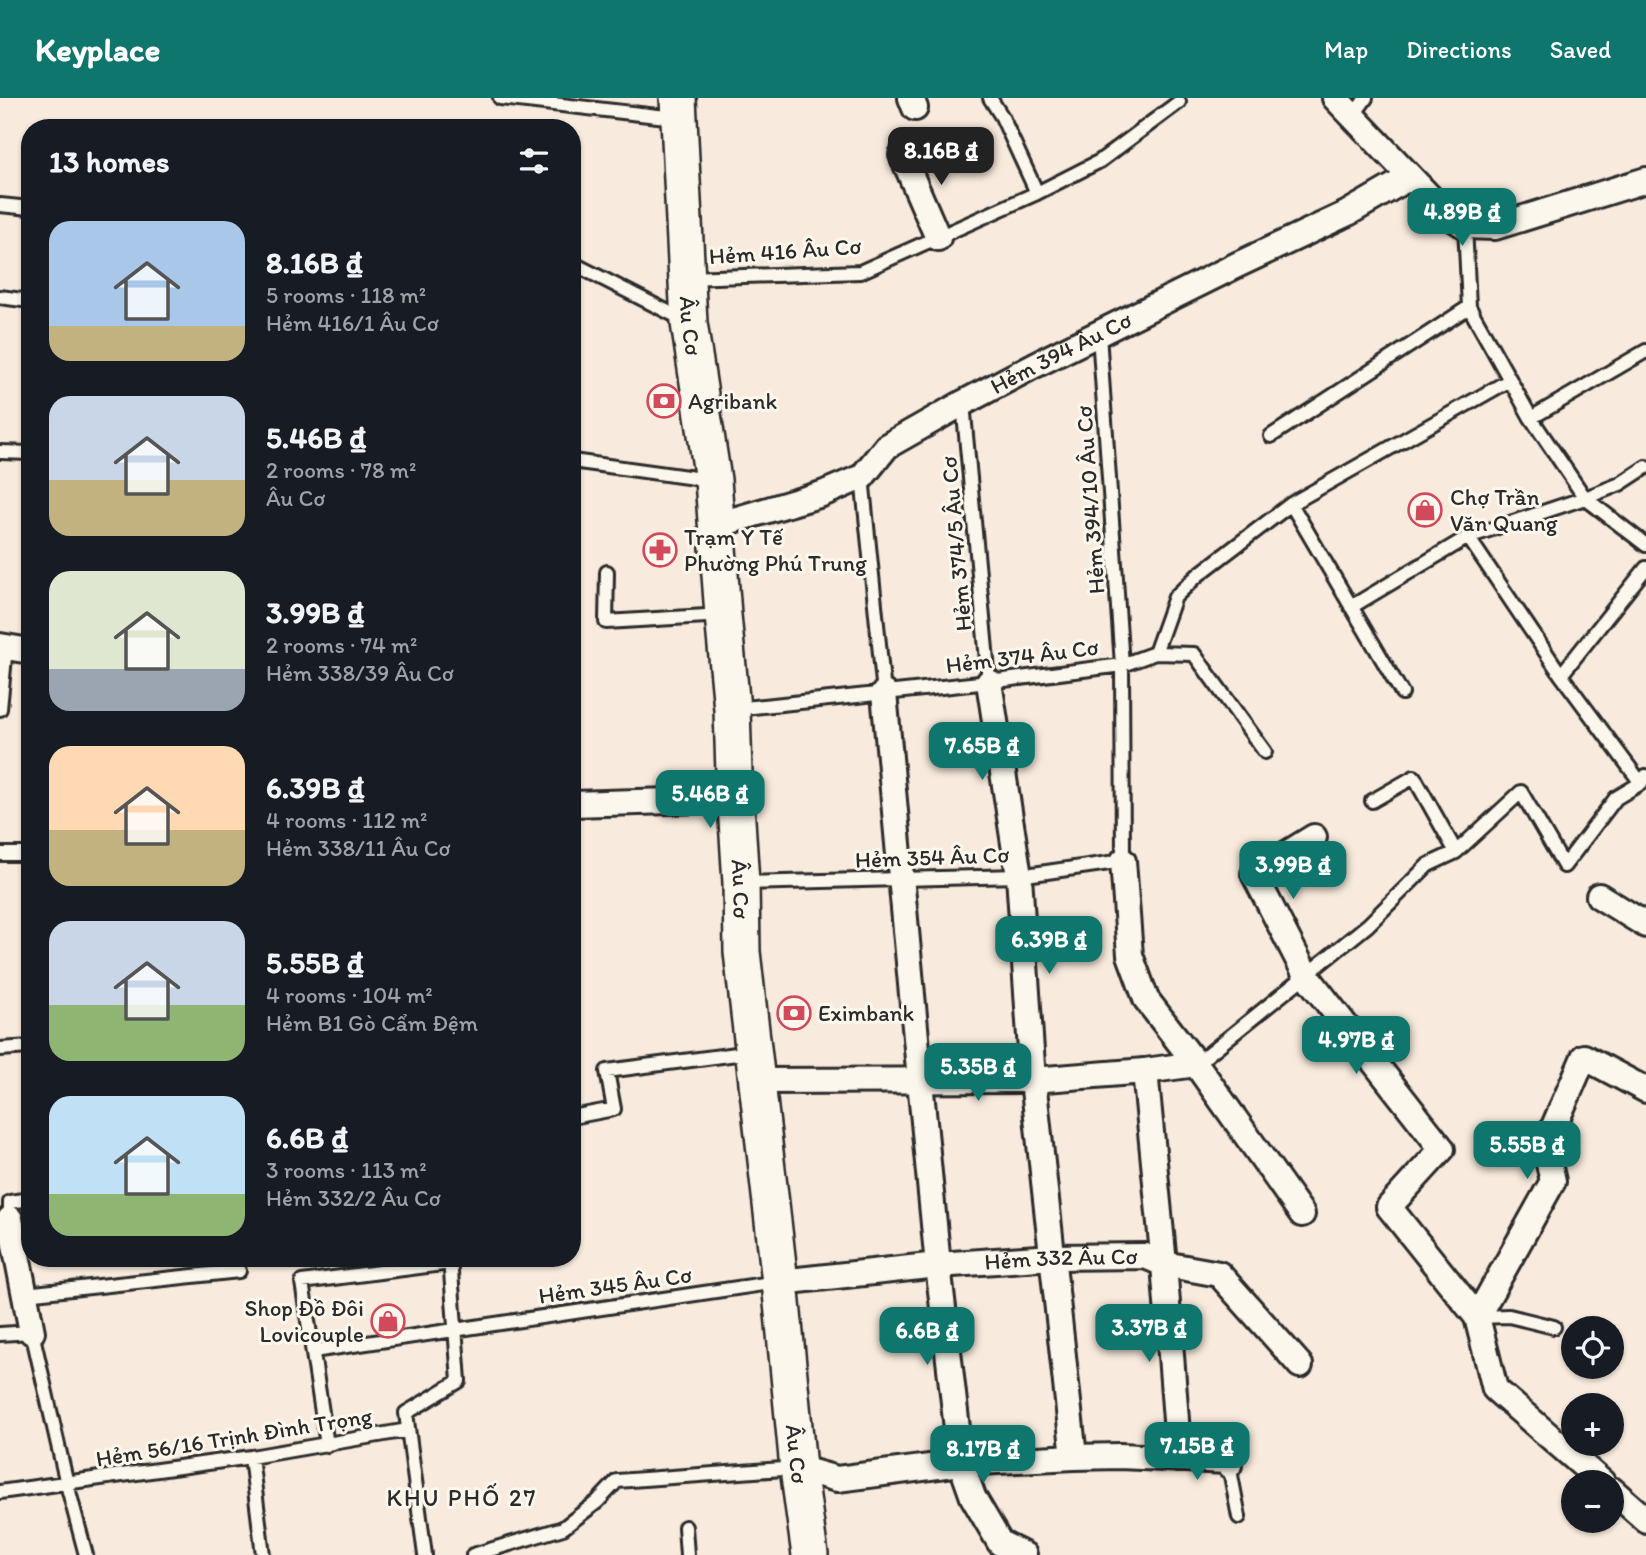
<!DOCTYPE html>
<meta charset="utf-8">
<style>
body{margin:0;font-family:Itim,sans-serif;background:#20242c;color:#f1f3f6;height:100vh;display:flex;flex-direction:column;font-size:26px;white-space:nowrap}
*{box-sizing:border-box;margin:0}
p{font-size:23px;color:#9ea1a6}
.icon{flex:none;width:38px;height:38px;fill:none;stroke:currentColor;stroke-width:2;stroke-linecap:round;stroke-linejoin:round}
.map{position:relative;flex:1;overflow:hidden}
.sheet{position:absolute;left:21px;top:21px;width:560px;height:1148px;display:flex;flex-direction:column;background:#171b24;border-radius:28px;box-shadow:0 2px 5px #0004}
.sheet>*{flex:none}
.buttons{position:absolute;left:1561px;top:1218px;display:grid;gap:14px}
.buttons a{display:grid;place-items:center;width:63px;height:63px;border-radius:50%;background:#171b24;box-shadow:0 2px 5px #0004;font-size:35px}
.price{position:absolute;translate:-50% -60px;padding:0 16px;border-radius:14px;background:#0f766e;color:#fff;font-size:23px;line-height:46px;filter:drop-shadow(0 2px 4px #0008)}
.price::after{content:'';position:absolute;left:50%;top:42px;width:21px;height:16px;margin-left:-10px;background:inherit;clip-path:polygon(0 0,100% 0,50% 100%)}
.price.on{background:#222;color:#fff}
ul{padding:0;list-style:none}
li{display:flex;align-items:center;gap:21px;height:175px;padding:0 28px}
li span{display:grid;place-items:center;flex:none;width:196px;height:140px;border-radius:21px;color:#555}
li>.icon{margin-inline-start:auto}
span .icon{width:84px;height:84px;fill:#fffc;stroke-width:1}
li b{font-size:30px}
h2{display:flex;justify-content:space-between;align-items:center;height:84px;padding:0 28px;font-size:30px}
header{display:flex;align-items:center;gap:42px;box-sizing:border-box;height:98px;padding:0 35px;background:#0f766e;color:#fff}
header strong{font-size:33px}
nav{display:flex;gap:38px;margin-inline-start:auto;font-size:24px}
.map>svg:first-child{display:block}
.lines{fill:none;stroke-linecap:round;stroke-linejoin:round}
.lane-casing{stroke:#2b2b2b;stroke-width:18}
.street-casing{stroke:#2b2b2b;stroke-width:30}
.secondary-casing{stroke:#2b2b2b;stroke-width:40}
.lane{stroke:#fbf7ec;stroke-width:12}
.street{stroke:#fbf7ec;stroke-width:24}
.secondary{stroke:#fbf7ec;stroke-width:35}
.labels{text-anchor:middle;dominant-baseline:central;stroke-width:6;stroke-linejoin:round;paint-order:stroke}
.street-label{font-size:23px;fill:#2b2b2b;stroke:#fbf7ec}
.poi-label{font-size:23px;fill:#2b2b2b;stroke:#fbf7ec;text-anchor:start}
.neighbourhood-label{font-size:24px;letter-spacing:2px;fill:#2b2b2b;stroke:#fbf7ec}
</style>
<header>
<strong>Keyplace</strong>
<nav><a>Map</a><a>Directions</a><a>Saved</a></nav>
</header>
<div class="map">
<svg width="1646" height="1457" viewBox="0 0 1646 1457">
<rect width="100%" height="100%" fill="#f8eadd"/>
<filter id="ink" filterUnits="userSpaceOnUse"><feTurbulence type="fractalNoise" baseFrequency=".0143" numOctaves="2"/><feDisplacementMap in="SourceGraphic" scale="14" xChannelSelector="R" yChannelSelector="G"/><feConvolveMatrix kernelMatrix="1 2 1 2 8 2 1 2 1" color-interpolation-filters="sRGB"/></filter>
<g filter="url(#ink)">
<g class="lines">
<defs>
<path id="lane" d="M500,0l175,20
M990,0l12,19 35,76
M1353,18l13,-18
M0,107l30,3
M572,165l114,58
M688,180l172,-6 177,-79 63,-32 79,-59
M0,199l30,4
M1469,209l41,73
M963,305l26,279
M1531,320l115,-67
M1271,338l198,-129 -4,-81
M0,354l30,1
M572,363l137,19
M862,379l22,216
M1585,400l61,47
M1585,400l35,-14 26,-17
M1468,439l93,138 80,108
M607,474l-1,50 117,-7
M1351,509l117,-70 117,-39 -54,-80 -21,-38 -219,124 111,189
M1155,555l20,-56 23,-22 93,-71
M1561,577l85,-107
M0,611l6,-62
M735,611l254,-27 133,-17 33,-12 39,1 71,98
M1372,703l42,-24 42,75
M0,756h30
M744,785l275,-7 104,-15 -1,-196 -23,-331
M0,951l30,-2
M1196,966l172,-139 60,-60 28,-13 65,-60 43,74 52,-68 25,-15 5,-7
M572,1019l42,-8 -7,-38 145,-19
M7,1121h3v-17l20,-3
M25,1196l214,-23
M1478,1219l31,-1 45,11
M0,1236l32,-2 35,152 19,71
M313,1253l464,-69
M327,1347l-25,-163 148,-19
M251,1359l12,98
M1229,1367l10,52
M0,1394l251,-35 157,-27
M685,1429l2,28
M425,1457l-19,-142 53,-32 -9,-123
M473,1457l90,-27 34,-26 20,-21 180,-13"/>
<g id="street">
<path d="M911,0l4,10"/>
<path d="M1335,0l110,115 20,13 30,1 151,-47"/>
<path d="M902,57l36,83"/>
<path id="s1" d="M717,427l105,-31 40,-17 25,-31 76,-43 72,-38 202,-100 111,-52 62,-36"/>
<path d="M0,548l30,5"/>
<path d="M989,584l30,194 14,204 41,377"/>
<path d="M884,595l36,388 18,184 23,198 12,34 27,46 24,12"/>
<path d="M572,706l164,-5"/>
<path d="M1314,739l-60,37 52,101 136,174 -53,58 88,110 18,72 107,93"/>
<path d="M1123,763l7,94 16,44 50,65 106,150"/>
<path d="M1599,798l47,29"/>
<path d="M1145,973l19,193 15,195"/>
<path d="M757,983l276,-1 112,-9 51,-7"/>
<path d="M10,1121l22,113"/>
<path id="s2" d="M780,1184l158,-17 115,-8 92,-1 19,8 55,10 81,91"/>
<path d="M1477,1219l76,-136 -8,-34 39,-90 62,33"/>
<path d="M798,1370l39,11 124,-16 113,-6 46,-1 108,5 1,4"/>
<path d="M1612,1392l34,30"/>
</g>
<g id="secondary">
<path id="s3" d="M678,0l11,225 24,157 10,135 9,94 2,64 7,110 1,69 38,330 18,186 12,87"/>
</g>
</defs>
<!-- lane casing -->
<use href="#lane" class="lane-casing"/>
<!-- street casing -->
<use href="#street" class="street-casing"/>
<!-- secondary casing -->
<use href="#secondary" class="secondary-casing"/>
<!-- lane -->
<use href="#lane" class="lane"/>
<!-- street -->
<use href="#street" class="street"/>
<!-- secondary -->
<use href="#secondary" class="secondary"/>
</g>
</g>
<!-- icons -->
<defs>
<symbol id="bank-ring" viewBox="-11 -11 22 22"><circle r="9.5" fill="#fbf7ec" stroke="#d1495b" stroke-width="1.5"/><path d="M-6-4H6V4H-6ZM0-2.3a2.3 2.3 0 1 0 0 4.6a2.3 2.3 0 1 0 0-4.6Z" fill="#d1495b"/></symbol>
<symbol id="shop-ring" viewBox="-11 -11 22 22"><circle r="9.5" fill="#fbf7ec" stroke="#d1495b" stroke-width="1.5"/><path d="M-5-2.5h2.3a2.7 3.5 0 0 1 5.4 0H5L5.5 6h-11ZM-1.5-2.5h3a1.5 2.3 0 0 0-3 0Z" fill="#d1495b"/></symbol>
<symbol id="pharmacy-ring" viewBox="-11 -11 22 22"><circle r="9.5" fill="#fbf7ec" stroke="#d1495b" stroke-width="1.5"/><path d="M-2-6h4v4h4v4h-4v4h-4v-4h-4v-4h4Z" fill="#d1495b"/></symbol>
</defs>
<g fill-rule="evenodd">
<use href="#bank-ring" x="645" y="284" width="38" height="38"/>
<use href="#shop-ring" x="1406" y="393" width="38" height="38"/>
<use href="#pharmacy-ring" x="641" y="433" width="38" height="38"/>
<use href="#bank-ring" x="775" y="896" width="38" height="38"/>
<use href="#shop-ring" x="369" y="1204" width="38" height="38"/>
</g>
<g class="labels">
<!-- street labels -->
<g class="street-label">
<text transform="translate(785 153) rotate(-4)">Hẻm 416 Âu Cơ</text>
<text stroke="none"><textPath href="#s3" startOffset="228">Âu Cơ</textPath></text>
<text stroke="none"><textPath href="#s1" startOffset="390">Hẻm 394 Âu Cơ</textPath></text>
<text transform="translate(1090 402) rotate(-94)">Hẻm 394/10 Âu Cơ</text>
<text transform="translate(956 446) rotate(-95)">Hẻm 374/5 Âu Cơ</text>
<text transform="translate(1022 558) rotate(-7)">Hẻm 374 Âu Cơ</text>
<text transform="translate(932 759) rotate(-2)">Hẻm 354 Âu Cơ</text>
<text stroke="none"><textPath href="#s3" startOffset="794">Âu Cơ</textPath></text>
<text stroke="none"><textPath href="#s2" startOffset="282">Hẻm 332 Âu Cơ</textPath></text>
<text transform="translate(615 1187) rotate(-8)">Hẻm 345 Âu Cơ</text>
<text transform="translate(234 1339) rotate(-9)">Hẻm 56/16 Trịnh Đình Trọng</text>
<text stroke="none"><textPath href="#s3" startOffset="1362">Âu Cơ</textPath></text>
</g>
<!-- poi labels -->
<g class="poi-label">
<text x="688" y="303">Agribank</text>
<text x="1450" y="399">Chợ Trần<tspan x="1450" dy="26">Văn Quang</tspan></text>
<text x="684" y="439">Trạm Y Tế<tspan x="684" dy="26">Phường Phú Trung</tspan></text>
<text x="818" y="915">Eximbank</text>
<text x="364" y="1210" text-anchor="end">Shop Đồ Đôi<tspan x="364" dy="26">Lovicouple</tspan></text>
</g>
<!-- neighbourhood labels -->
<g class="neighbourhood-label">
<text x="462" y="1399">KHU PHỐ 27</text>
</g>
</g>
</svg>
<div class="buttons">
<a><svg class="icon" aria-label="locate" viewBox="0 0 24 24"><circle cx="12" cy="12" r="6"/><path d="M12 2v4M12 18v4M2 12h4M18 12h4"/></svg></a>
<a>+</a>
<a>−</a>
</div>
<b class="price on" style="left:941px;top:89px">8.16B ₫</b>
<b class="price" style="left:1462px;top:150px">4.89B ₫</b>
<b class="price" style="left:982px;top:684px">7.65B ₫</b>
<b class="price" style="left:710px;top:732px">5.46B ₫</b>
<b class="price" style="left:1293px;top:803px">3.99B ₫</b>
<b class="price" style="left:1049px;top:878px">6.39B ₫</b>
<b class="price" style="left:1356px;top:978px">4.97B ₫</b>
<b class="price" style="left:978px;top:1005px">5.35B ₫</b>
<b class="price" style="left:1527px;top:1083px">5.55B ₫</b>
<b class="price" style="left:1149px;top:1266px">3.37B ₫</b>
<b class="price" style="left:927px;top:1269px">6.6B ₫</b>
<b class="price" style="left:1197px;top:1384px">7.15B ₫</b>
<b class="price" style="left:983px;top:1387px">8.17B ₫</b>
<section class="sheet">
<h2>13 homes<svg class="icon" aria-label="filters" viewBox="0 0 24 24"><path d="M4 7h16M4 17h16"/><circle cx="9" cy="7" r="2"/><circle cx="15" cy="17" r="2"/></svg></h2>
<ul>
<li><span style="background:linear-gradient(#a9c7e8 75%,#c2b280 0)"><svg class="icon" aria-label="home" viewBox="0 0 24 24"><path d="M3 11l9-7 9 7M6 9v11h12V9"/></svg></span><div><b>8.16B ₫</b><p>5 rooms · 118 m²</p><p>Hẻm 416/1 Âu Cơ</p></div></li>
<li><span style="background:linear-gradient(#c9d6e8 60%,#c2b280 0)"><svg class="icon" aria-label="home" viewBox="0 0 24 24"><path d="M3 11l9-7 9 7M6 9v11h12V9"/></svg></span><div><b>5.46B ₫</b><p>2 rooms · 78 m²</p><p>Âu Cơ</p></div></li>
<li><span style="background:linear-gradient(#dfe7d0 70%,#9aa5b1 0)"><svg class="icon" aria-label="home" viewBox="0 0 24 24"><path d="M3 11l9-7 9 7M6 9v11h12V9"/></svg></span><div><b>3.99B ₫</b><p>2 rooms · 74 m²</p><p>Hẻm 338/39 Âu Cơ</p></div></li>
<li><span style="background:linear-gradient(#ffd9b3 60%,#c2b280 0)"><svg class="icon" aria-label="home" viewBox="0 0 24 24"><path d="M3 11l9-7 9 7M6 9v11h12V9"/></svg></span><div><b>6.39B ₫</b><p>4 rooms · 112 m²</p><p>Hẻm 338/11 Âu Cơ</p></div></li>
<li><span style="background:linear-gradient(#c9d6e8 60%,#8fb573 0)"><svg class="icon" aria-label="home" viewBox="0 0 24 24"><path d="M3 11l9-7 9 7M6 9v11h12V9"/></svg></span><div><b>5.55B ₫</b><p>4 rooms · 104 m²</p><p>Hẻm B1 Gò Cẩm Đệm</p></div></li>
<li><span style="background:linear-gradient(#bfe0f5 70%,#8fb573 0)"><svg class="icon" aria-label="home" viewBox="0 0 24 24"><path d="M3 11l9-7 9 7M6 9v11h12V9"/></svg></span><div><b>6.6B ₫</b><p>3 rooms · 113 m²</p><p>Hẻm 332/2 Âu Cơ</p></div></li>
</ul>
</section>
</div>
